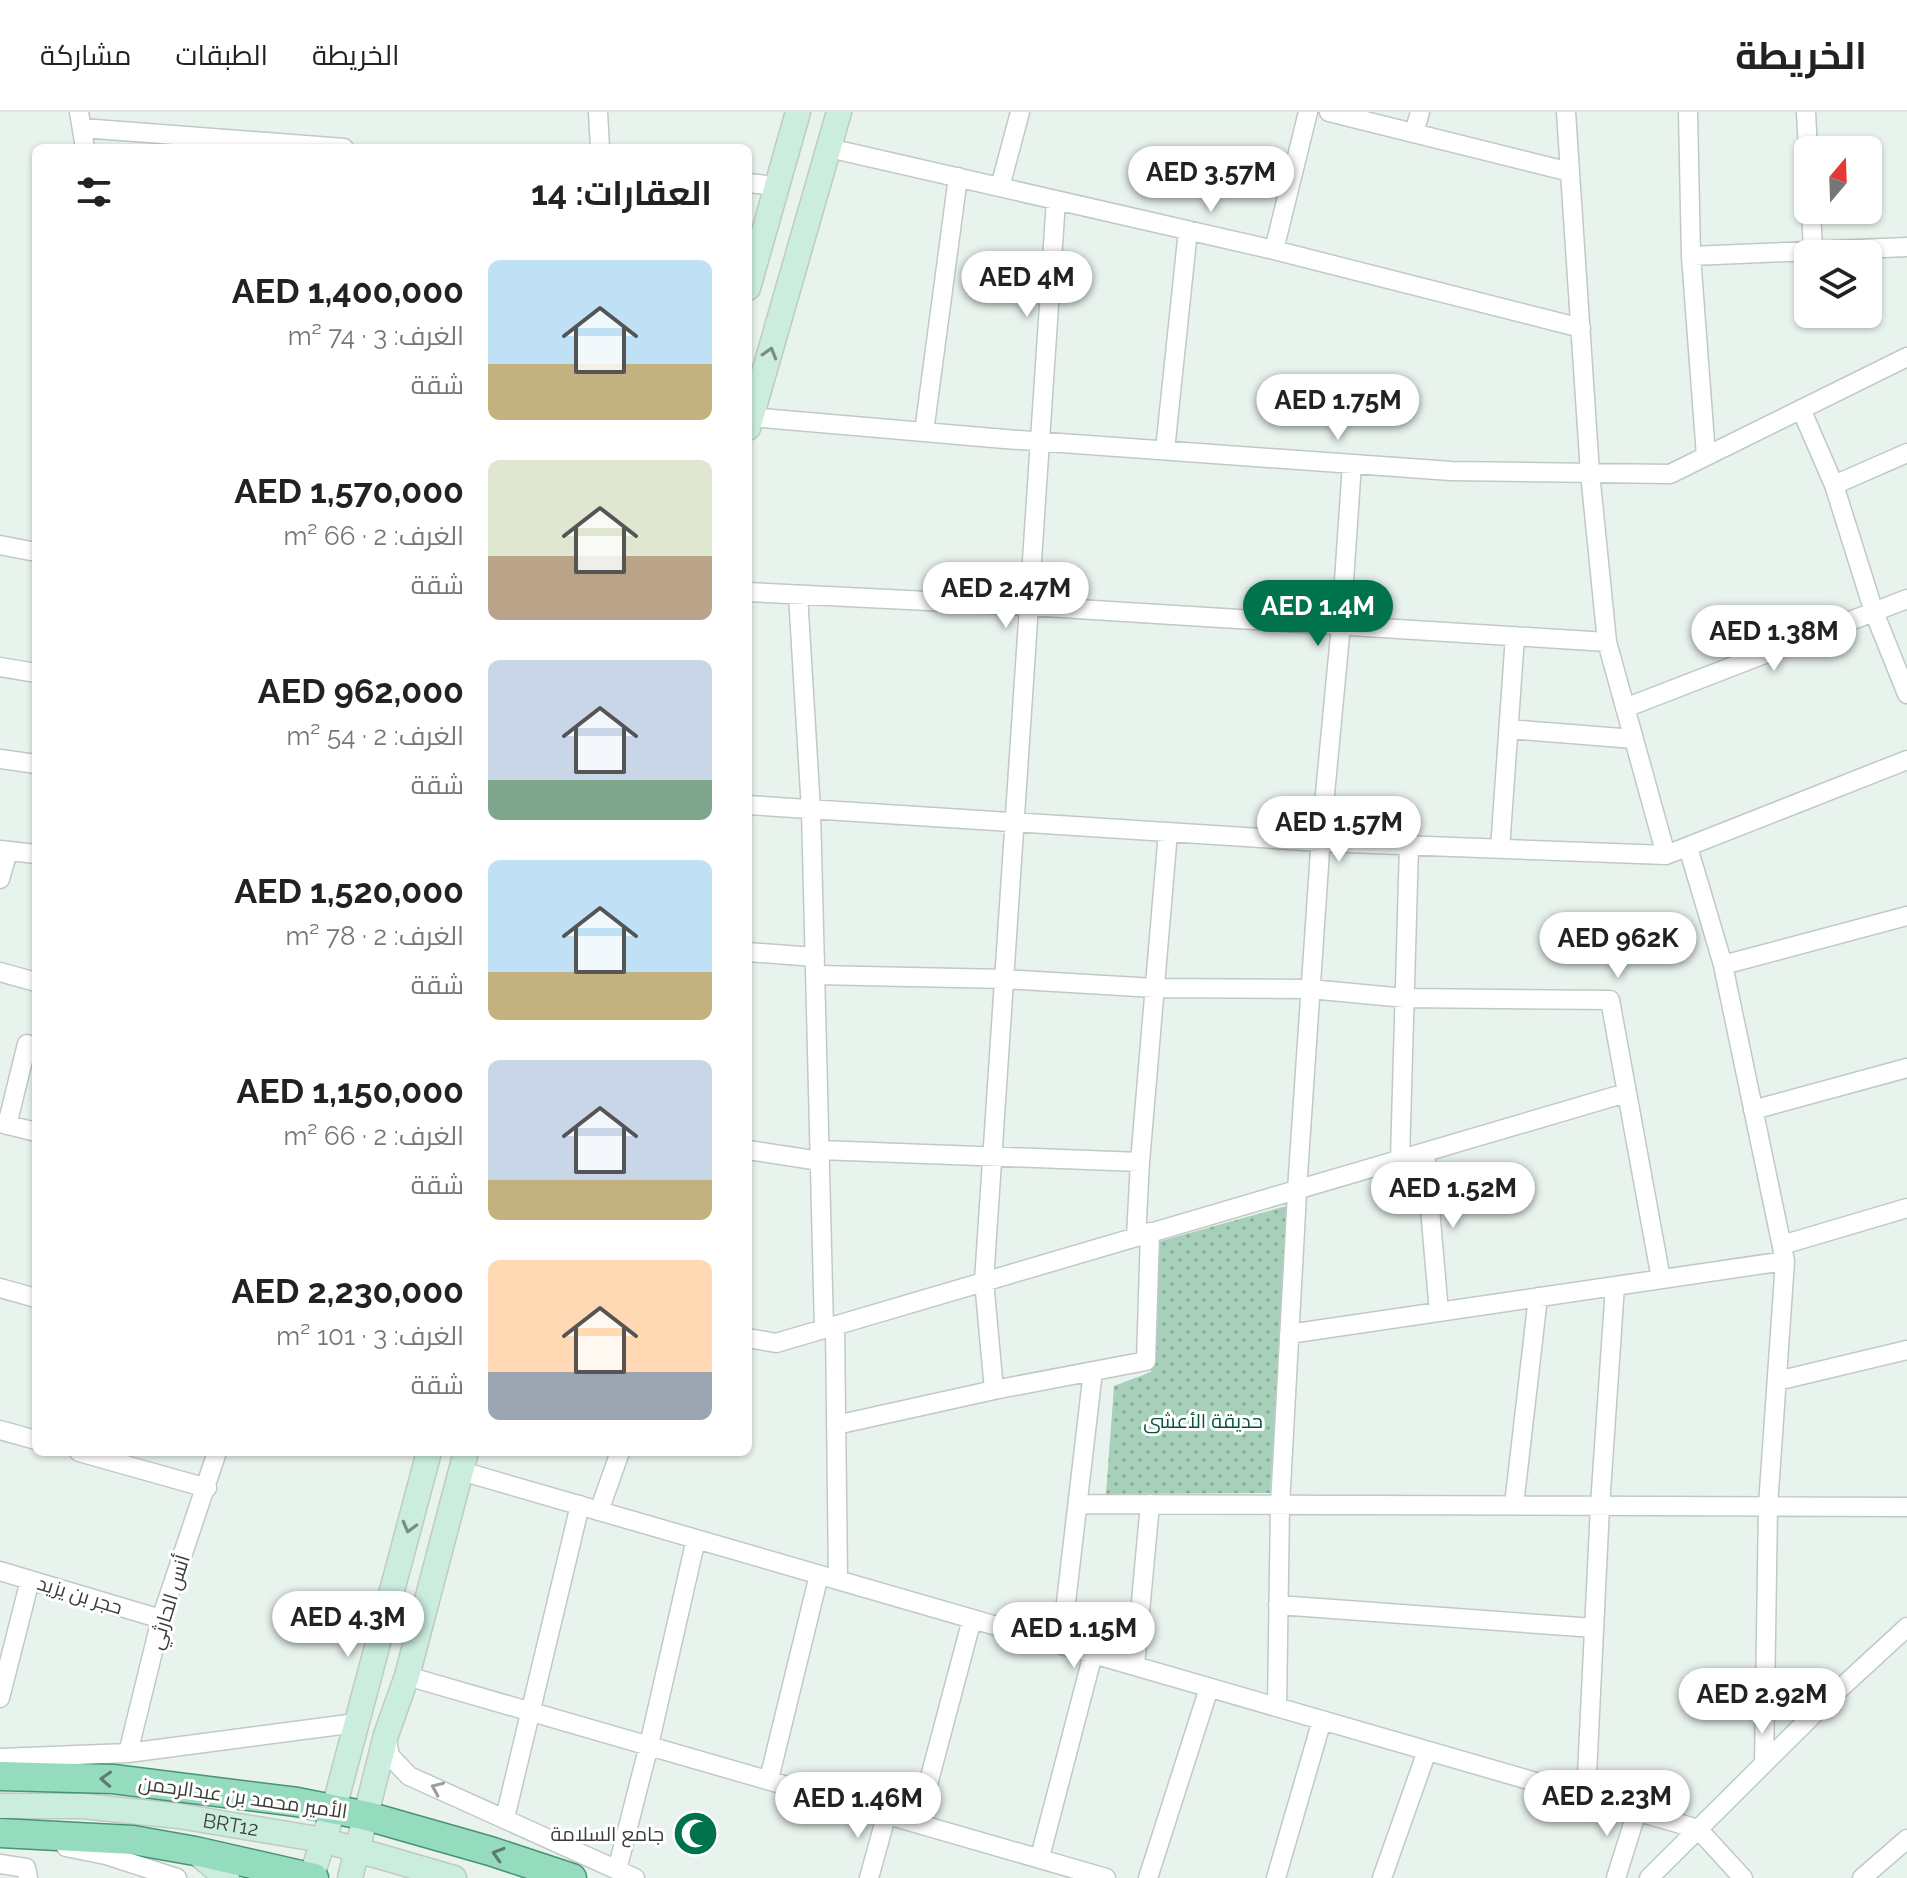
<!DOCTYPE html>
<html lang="ar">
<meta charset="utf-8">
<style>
body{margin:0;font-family:Raleway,Cairo,sans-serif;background:#f2f2f2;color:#222;direction:rtl;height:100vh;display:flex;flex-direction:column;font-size:30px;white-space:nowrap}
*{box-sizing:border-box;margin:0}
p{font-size:26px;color:#767676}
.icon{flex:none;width:44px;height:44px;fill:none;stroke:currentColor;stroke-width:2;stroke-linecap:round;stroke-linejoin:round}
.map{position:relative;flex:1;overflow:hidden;direction:ltr}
.panel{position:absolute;left:32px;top:32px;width:720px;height:1312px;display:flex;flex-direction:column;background:#fff;border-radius:12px;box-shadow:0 2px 6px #0004;direction:rtl}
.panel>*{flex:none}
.needle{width:52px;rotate:19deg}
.fabs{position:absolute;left:1794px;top:24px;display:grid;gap:16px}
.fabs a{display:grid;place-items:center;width:88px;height:88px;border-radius:12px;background:#fff;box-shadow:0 2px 6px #0004;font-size:40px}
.price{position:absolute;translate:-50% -68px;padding:0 18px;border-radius:28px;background:#fff;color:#222;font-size:26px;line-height:52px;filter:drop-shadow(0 2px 4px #0008)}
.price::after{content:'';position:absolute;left:50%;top:48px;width:24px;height:18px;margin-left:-12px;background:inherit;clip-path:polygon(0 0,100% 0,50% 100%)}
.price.active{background:#00734d;color:#fff}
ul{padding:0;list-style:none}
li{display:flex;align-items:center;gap:24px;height:200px;padding:0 40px}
li span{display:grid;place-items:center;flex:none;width:224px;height:160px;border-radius:12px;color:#555}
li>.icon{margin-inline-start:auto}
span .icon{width:96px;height:96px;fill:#fffc;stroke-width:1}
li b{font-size:34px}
h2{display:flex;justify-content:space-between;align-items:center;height:96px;padding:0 40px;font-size:34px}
header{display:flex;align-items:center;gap:48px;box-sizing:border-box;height:112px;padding:0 40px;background:#fff;border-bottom:2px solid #e0e0e0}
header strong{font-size:38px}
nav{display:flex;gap:44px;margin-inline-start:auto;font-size:28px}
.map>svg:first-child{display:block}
.grass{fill:url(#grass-dots)}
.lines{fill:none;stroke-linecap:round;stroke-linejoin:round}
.street-casing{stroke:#c0cac4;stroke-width:21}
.secondary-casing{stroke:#c0cac4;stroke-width:27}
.primary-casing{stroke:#479473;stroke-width:31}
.street{stroke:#fff;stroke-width:18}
.secondary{stroke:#caedde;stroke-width:24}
.primary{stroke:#95dbbd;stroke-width:28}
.oneway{stroke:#7b8c84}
.oneway2{stroke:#5e7c6f}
.oneway3{stroke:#9c9e9d}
.labels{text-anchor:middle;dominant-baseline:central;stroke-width:6;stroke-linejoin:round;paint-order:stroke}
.park-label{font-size:20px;fill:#065338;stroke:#fff}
.street-label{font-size:20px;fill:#3a3d3b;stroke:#fff}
.poi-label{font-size:20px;fill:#3a3d3b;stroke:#fff;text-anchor:end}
</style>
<header>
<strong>الخريطة</strong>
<nav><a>الخريطة</a><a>الطبقات</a><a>مشاركة</a></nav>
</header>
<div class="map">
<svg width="1907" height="1766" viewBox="0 0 1907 1766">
<defs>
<pattern id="grass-dots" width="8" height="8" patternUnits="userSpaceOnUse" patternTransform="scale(2)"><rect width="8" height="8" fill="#a7d0bb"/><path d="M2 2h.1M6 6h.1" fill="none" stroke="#89aa99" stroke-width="1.8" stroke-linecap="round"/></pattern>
</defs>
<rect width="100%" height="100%" fill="#e9f3ed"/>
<!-- grass -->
<path class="grass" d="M1290,1093l-20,288 -164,1 8,-108 37,-14 -1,-128z"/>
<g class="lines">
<defs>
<path id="street" d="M79,0l6,36
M598,0l2,36
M1329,0l241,60
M1566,0l24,361 17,169 59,213
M1688,0l3,144 15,200
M1806,0l2,38
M82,16l262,20
M1414,21l6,-21
M829,36l445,102 307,78
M748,71l29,3
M1000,75l20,-75
M1811,98l2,41
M1274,138l34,-138
M1691,144l216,-9
M1801,297l33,76 40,127 33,82
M751,305l254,22 446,32 219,3 237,-117
M924,320l34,-255
M1165,338l23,-220
M1834,373l73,-32
M0,433l36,7
M748,480l281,14 578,36
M798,483l13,215 13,519
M0,555l36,6
M1625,596l282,-109
M1509,617l125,10
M0,647l36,5
M748,693l573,37 345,13 241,-95
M1688,735l35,118 62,296 -17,245 -4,258
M1500,737l15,-213
M0,738l36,4
M0,767l8,-28
M748,840l67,5
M1723,853l184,-49
M0,860l36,10
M816,863l189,4 150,9 155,1 95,9 205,2 51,279
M1753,998l154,-42
M0,1011l36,9
M7,1013l20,-81
M748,1038l72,11
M820,1038l320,12
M1425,1040l14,160
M1400,1047l9,-313
M1136,1125l4,-75 28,-330
M1782,1133l125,-37
M0,1176l36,10
M835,1214l3,254
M1289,1222l496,-73
M748,1226l28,5 850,-250
M1777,1269l130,-31
M994,1278l-10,-109 72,-1081
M836,1313l158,-35 152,-29 4,-129
M0,1318l36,10
M79,1340l128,36
M461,1359l1237,358 45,49
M1079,1392l828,3
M1514,1393l24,-208
M599,1399l21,-59
M0,1459l161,48
M1278,1493l316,23
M1061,1533l32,-274
M1135,1554l15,-162
M407,1564l699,202
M0,1586l30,-118
M1277,1595l3,-202 18,-330 23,-339 20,-211 11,-161
M386,1623l4,21 19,20 226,102
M128,1641l33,-134 56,-167
M0,1646l128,-5 228,-30
M769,1667l50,-204
M1586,1684l14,-290 15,-220
M505,1706l75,-313
M918,1710l54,-203
M66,1735l40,8 71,23
M1040,1745l53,-203
M0,1752l26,4 2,10
M617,1758l32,-125 47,-206
M869,1766l18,-65
M1148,1766l61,-190
M1276,1766l46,-158
M1382,1766l45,-127
M1616,1766l21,-67
M1649,1766l182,-181 76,-70
M1862,1766l45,-39"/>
<g id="secondary">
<path d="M748,176l50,-176"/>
<path d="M748,316l91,-316"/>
<path id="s1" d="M0,1694h82l97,10 144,24 131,38"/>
<path d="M197,1741l30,25"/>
<path d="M311,1766l23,-70 95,-356"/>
<path d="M350,1766l36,-143 21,-59 59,-224"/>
</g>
<path id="primary" d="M0,1664l113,3 184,23 70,14 123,35 82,27
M0,1721l133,7 62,11 119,27"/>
</defs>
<!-- street casing -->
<use href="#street" class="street-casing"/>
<!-- secondary casing -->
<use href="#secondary" class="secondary-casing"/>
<!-- primary casing -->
<use href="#primary" class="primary-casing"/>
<!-- street -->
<use href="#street" class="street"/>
<!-- secondary -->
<use href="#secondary" class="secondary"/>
<!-- primary -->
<use href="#primary" class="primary"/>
</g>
<!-- one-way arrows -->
<defs><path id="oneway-chevron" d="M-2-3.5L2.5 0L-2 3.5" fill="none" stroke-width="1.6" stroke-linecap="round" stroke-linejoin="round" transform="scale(2)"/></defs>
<g class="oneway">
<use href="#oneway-chevron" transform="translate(770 241) rotate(-74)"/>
<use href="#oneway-chevron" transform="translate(409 1415) rotate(105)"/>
</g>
<g class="oneway2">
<use href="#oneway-chevron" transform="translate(106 1667) rotate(-177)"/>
<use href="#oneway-chevron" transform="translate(498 1742) rotate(-163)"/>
</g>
<use class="oneway3" href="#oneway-chevron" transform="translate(437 1676) rotate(-156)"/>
<!-- icons -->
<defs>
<symbol id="mosque-disc" viewBox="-11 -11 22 22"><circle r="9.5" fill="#00734d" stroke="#fff"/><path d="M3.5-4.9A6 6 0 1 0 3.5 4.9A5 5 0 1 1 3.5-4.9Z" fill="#fff"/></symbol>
</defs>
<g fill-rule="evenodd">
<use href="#mosque-disc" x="670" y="1696" width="51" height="51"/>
</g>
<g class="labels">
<!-- park labels -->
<g class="park-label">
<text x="1203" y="1309">حديقة الأعشى</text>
</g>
<!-- street labels -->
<g class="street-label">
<text transform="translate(80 1483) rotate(17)">حجر بن يزيد</text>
<text transform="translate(169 1490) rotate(-73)">أنس الحارثي</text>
<text transform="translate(243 1685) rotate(8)">الأمير محمد بن عبدالرحمن</text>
<text stroke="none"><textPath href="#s1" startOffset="232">BRT12</textPath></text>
</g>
<!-- poi labels -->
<g class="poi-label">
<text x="664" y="1722">جامع السلامة</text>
</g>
</g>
</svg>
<div class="fabs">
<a><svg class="needle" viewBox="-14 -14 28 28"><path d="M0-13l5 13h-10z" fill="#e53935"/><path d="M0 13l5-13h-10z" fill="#767676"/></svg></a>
<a><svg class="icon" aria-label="layers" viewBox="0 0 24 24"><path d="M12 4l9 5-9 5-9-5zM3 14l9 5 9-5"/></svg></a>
</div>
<b class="price" style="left:1211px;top:102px">AED 3.57M</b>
<b class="price" style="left:1027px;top:207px">AED 4M</b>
<b class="price" style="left:1338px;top:330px">AED 1.75M</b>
<b class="price" style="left:1006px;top:518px">AED 2.47M</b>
<b class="price active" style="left:1318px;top:536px">AED 1.4M</b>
<b class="price" style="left:1774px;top:561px">AED 1.38M</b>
<b class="price" style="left:1339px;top:752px">AED 1.57M</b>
<b class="price" style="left:1618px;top:868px">AED 962K</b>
<b class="price" style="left:1453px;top:1118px">AED 1.52M</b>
<b class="price" style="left:348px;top:1547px">AED 4.3M</b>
<b class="price" style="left:1074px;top:1558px">AED 1.15M</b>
<b class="price" style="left:1762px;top:1624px">AED 2.92M</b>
<b class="price" style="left:1607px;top:1726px">AED 2.23M</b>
<b class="price" style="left:858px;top:1728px">AED 1.46M</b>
<section class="panel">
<h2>العقارات: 14<svg class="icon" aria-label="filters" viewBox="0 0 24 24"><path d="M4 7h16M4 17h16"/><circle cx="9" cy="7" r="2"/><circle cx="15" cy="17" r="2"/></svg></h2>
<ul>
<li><span style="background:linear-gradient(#bfe0f5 65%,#c2b280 0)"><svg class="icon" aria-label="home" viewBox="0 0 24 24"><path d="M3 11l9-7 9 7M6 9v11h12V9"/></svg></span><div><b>AED 1,400,000</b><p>الغرف: 3 · 74 m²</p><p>شقة</p></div></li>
<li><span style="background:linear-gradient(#dfe7d0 60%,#b9a48a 0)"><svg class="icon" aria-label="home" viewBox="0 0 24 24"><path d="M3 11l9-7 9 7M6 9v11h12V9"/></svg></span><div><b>AED 1,570,000</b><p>الغرف: 2 · 66 m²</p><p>شقة</p></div></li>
<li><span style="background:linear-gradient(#c9d6e8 75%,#7fa58c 0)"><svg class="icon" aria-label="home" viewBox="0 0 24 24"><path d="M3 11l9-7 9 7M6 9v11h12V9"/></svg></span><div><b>AED 962,000</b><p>الغرف: 2 · 54 m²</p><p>شقة</p></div></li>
<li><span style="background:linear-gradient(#bfe0f5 70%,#c2b280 0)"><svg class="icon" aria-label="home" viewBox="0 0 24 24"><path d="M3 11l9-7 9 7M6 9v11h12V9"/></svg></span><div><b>AED 1,520,000</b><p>الغرف: 2 · 78 m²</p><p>شقة</p></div></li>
<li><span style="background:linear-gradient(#c9d6e8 75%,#c2b280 0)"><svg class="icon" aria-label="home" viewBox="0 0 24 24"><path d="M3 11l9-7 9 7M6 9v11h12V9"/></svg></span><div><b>AED 1,150,000</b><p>الغرف: 2 · 66 m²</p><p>شقة</p></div></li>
<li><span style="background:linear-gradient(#ffd9b3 70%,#9aa5b1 0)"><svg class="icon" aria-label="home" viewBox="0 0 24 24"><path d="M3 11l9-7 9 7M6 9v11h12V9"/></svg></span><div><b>AED 2,230,000</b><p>الغرف: 3 · 101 m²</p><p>شقة</p></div></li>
</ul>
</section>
</div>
